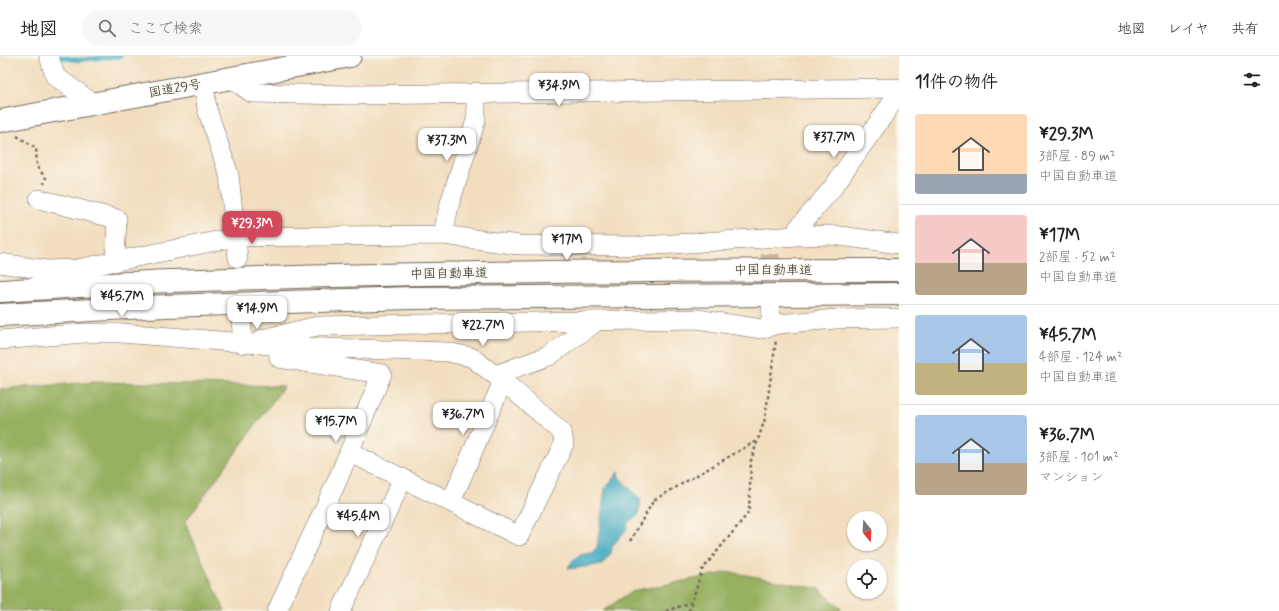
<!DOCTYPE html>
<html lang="ja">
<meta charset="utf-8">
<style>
body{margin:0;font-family:Mynerve,"Klee One",sans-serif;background:#f6f6f6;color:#222;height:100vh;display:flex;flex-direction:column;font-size:15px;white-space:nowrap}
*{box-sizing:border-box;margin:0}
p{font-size:13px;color:#767676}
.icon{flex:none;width:22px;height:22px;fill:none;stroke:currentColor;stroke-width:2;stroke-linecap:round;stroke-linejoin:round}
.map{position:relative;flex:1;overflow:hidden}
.drawer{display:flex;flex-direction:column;background:#fff;width:380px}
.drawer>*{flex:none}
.needle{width:26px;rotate:162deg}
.tools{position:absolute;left:847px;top:455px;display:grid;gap:8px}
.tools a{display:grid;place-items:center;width:40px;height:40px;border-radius:50%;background:#fff;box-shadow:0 1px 3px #0004;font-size:20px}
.price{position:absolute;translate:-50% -34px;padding:0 9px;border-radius:8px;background:#fff;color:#222;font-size:13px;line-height:26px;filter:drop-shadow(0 1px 2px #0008)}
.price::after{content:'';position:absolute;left:50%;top:24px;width:12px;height:9px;margin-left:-6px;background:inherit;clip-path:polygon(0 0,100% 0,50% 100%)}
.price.active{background:#d1495b;color:#fff}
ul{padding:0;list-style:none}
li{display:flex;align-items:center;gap:12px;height:100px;padding:0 16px}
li+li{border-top:1px solid #e0e0e0}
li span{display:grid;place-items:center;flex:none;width:112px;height:80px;border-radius:4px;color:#555}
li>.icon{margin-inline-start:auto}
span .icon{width:48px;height:48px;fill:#fffc;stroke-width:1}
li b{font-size:17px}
h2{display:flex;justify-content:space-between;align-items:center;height:48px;padding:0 16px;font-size:17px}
header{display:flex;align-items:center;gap:24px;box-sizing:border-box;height:56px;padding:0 20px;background:#fff;border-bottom:1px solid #e0e0e0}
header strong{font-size:19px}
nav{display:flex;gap:22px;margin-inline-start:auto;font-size:14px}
.search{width:280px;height:36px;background:#f6f6f6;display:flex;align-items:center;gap:10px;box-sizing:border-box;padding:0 14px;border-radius:22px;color:#767676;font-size:15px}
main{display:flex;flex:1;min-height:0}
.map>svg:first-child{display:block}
.forest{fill:#96b061;stroke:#606e46}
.water{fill:#42aac2;stroke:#366a76}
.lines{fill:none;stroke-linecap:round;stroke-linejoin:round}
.stream{stroke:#42aac2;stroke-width:4.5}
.minor-tunnel{stroke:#cab9a1;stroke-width:19;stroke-dasharray:19 10;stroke-linecap:butt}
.minor-casing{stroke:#71695e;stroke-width:20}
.highway-casing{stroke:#71695e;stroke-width:24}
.path{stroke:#71695e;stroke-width:2.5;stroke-dasharray:3 3;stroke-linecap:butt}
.minor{stroke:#fff;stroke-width:19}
.highway{stroke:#fff;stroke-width:22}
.labels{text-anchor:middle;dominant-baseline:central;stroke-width:3;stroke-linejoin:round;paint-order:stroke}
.street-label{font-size:13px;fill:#2b2b2b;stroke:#fbf7ec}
</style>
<header>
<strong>地図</strong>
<div class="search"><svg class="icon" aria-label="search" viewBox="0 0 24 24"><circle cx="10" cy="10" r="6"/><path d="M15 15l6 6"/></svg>ここで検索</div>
<nav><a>地図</a><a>レイヤ</a><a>共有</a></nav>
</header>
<main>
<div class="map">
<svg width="899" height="555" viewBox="0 0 899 555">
<rect width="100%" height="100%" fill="#fbf7ec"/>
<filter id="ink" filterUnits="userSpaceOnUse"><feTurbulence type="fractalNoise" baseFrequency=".025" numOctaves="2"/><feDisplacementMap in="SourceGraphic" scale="8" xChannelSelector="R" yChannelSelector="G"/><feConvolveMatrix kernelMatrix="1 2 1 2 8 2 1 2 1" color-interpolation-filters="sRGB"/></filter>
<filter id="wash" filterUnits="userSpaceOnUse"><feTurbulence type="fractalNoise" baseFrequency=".012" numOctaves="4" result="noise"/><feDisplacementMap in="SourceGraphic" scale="16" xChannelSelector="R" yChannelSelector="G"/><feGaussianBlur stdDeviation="0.9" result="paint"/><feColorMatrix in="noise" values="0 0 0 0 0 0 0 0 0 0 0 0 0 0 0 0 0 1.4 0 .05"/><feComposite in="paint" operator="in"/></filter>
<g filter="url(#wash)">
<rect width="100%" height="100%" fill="#f2ddbe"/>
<!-- forest -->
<path class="forest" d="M95,326l189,4 -99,136 40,89h-225v-222z
M730,516l90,17 23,22h-240l29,-20z"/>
<!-- water -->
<path class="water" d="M618,416l1,5 22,23 -3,16 -9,5 -4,11 -7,7 -6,8 -1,6 -9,12c-12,0 -23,4 -34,3 7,-13 10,-13 24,-15l5,-6 8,-58z"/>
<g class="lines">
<!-- stream -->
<path class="stream" d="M55,0l22,4 44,-4"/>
</g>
</g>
<g filter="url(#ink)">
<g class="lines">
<!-- minor-tunnel -->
<path class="minor-tunnel" d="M770,198l1,55"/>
<defs>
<path id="minor" d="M49,0l6,20 39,28
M232,23l20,14 98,2 549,-7
M204,27l3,26 22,66 9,83
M39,143l78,20 -2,43
M443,179l6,-29 27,-86v-28
M797,180l1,-8 33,-38 68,-97
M0,207l46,7 31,-1 159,-32 207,-2 76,10 123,1 155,-10 36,-1 66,9
M771,253v17
M241,263l2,25
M262,283l56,-13 379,-7 65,10 16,-5 58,-5 63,-1
M0,284l85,-7h36l175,14 151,5 24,5 32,24 59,51 2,12 -45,92 -170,-84
M495,319l54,-19 48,-35
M451,446l52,-121
M277,555l60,-130 45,-107 -103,-16 -1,-9
M341,555l62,-133"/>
<path id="highway" d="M0,65l350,-65
M0,235c57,-3 114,-8 171,-10 243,-9 486,-11 728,-11
M0,259l166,-9 244,-8 489,-4"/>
</defs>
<!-- minor casing -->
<use href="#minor" class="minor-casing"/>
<!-- highway casing -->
<use href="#highway" class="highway-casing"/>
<!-- path -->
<path class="path" d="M17,80l19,12 1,19 9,11 -2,6
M630,485l24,-41 104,-60
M666,555l26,-9
M689,555l13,-41 47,-58 2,-52 14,-41 11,-79"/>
<!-- minor -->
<use href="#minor" class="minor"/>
<!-- highway -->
<use href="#highway" class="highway"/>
</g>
</g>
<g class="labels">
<!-- street labels -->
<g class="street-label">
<text transform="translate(175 33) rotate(-10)">国道29号</text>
<text x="773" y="214">中国自動車道</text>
<text transform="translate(449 218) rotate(-1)">中国自動車道</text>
</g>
</g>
</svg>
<div class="tools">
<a><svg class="needle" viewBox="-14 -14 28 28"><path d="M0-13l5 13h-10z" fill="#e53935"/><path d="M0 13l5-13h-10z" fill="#767676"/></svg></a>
<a><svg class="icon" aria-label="locate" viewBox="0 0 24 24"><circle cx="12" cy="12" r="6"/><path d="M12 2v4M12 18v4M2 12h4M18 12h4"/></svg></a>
</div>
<b class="price" style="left:559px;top:51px">¥34.9M</b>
<b class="price" style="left:834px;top:103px">¥37.7M</b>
<b class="price" style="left:447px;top:106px">¥37.3M</b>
<b class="price active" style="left:252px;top:189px">¥29.3M</b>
<b class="price" style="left:567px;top:205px">¥17M</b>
<b class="price" style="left:122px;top:262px">¥45.7M</b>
<b class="price" style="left:257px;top:274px">¥14.9M</b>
<b class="price" style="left:483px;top:291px">¥22.7M</b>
<b class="price" style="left:463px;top:380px">¥36.7M</b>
<b class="price" style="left:336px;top:387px">¥15.7M</b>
<b class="price" style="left:358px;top:482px">¥45.4M</b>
</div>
<section class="drawer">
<h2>11件の物件<svg class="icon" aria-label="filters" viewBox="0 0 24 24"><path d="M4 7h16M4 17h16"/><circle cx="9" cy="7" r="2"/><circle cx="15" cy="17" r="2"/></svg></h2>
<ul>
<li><span style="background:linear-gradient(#ffd9b3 75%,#9aa5b1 0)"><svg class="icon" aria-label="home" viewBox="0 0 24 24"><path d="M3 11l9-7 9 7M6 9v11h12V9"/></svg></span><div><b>¥29.3M</b><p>3部屋 · 89 m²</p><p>中国自動車道</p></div></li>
<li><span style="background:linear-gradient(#f6c9c9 60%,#b9a48a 0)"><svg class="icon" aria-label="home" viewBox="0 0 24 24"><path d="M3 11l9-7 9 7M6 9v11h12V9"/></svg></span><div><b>¥17M</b><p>2部屋 · 52 m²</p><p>中国自動車道</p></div></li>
<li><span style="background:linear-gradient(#a9c7e8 60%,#c2b280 0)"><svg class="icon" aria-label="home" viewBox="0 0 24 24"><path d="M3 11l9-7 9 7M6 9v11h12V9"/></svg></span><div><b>¥45.7M</b><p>4部屋 · 124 m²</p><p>中国自動車道</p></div></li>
<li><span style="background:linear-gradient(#a9c7e8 60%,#b9a48a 0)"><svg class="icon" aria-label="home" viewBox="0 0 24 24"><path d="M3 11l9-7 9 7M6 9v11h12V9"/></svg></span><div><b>¥36.7M</b><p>3部屋 · 101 m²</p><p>マンション</p></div></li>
</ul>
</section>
</main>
